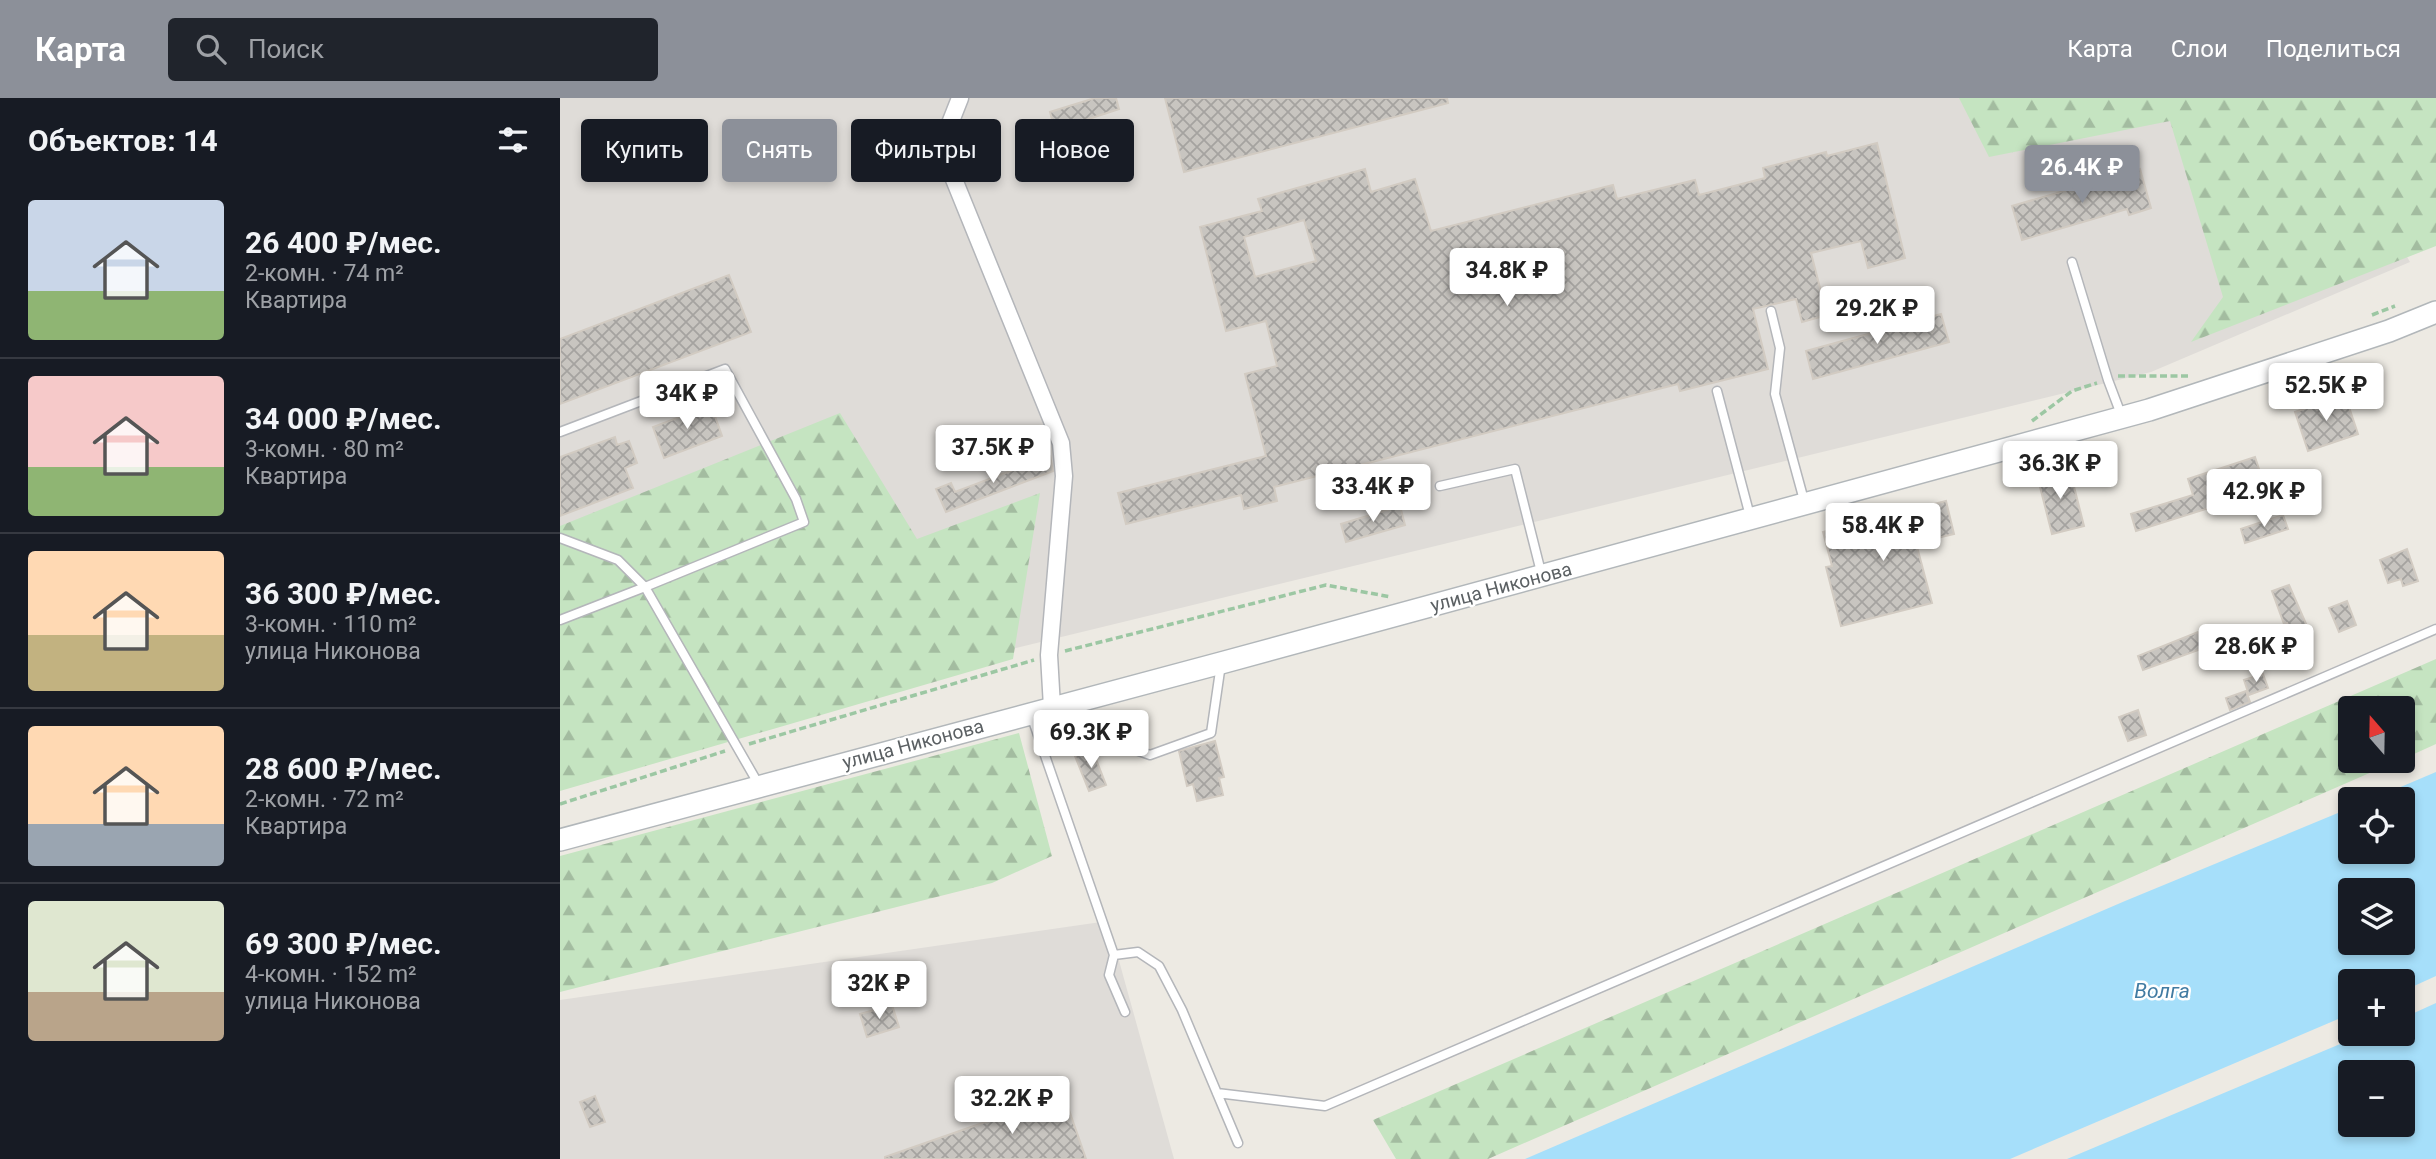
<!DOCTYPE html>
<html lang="ru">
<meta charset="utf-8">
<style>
body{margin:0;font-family:Roboto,sans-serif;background:#20242c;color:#f1f3f6;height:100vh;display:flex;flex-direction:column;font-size:26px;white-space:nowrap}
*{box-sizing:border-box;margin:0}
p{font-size:23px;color:#9ea1a6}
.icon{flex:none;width:38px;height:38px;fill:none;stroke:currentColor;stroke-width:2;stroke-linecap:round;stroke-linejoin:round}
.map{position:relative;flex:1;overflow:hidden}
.drawer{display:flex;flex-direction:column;background:#171b24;width:560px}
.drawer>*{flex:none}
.hud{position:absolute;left:21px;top:21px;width:665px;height:63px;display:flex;gap:14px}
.needle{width:46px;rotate:340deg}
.tools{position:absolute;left:1778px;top:598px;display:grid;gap:14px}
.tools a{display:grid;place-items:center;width:77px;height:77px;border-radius:7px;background:#171b24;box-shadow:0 4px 10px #0003;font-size:35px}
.price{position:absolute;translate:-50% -60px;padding:0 16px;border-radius:7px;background:#fff;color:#222;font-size:23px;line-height:46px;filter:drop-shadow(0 2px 4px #0008)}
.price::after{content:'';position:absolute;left:50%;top:42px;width:21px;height:16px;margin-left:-10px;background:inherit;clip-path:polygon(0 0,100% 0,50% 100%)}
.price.selected{background:#8c9099;color:#fff}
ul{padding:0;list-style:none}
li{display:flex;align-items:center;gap:21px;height:175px;padding:0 28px}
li+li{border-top:2px solid #363941}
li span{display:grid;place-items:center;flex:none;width:196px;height:140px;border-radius:7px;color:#555}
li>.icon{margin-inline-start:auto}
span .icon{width:84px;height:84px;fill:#fffc;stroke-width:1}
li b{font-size:30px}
h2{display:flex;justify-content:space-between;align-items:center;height:84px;padding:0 28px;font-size:30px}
.pill{padding:0 24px;border-radius:7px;background:#171b24;box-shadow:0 4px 10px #0003;font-size:24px;line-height:63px}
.pill.selected{background:#8c9099;color:#fff}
header{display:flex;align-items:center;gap:42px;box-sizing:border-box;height:98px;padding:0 35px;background:#8c9099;color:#fff}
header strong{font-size:33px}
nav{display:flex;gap:38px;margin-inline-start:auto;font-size:24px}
.search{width:490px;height:63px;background:#20242c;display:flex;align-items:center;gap:18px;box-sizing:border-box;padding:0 24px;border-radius:7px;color:#9ea1a6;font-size:26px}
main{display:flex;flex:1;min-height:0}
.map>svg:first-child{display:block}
.industrial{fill:#dfdcd8}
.forest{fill:url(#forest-firs)}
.water{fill:#a6dffa;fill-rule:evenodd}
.building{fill:url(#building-cross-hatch);stroke:#d2cbc2;stroke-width:2;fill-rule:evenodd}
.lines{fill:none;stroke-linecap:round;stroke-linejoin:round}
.service-casing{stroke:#b4b6ba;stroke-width:11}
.minor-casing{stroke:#b4b6ba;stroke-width:19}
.secondary-casing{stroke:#b2b7ba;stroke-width:24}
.path{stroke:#9cc7a3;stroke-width:3.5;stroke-dasharray:7 3.5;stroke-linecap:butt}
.service{stroke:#fff;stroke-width:8}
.minor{stroke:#fff;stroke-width:16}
.secondary{stroke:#fff;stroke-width:21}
.labels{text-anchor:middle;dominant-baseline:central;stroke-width:5;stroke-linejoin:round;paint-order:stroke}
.street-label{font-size:19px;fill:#5b6063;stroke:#fff}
.water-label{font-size:21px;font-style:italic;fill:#417ba2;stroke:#fff}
</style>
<header>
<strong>Карта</strong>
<div class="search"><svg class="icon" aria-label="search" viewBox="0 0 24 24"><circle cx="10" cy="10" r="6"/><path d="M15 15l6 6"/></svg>Поиск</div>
<nav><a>Карта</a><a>Слои</a><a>Поделиться</a></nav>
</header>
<main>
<section class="drawer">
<h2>Объектов: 14<svg class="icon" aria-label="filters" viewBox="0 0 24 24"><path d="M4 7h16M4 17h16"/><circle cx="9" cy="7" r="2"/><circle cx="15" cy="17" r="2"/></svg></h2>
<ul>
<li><span style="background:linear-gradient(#c9d6e8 65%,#8fb573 0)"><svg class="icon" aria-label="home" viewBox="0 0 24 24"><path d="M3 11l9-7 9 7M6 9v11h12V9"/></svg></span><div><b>26 400 ₽/мес.</b><p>2-комн. · 74 m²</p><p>Квартира</p></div></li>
<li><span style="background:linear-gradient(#f6c9c9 65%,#8fb573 0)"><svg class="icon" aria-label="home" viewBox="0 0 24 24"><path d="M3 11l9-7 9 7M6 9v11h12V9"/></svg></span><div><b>34 000 ₽/мес.</b><p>3-комн. · 80 m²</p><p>Квартира</p></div></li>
<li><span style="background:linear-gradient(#ffd9b3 60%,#c2b280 0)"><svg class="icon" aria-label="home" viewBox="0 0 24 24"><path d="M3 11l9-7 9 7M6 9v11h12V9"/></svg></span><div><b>36 300 ₽/мес.</b><p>3-комн. · 110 m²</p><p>улица Никонова</p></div></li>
<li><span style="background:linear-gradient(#ffd9b3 70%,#9aa5b1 0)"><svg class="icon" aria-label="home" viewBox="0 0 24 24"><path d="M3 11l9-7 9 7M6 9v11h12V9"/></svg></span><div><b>28 600 ₽/мес.</b><p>2-комн. · 72 m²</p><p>Квартира</p></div></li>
<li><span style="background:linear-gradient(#dfe7d0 65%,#b9a48a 0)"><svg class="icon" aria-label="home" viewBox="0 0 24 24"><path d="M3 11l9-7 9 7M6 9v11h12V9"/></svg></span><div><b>69 300 ₽/мес.</b><p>4-комн. · 152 m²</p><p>улица Никонова</p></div></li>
</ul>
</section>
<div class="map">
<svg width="1876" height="1061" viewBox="0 0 1876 1061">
<defs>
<pattern id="forest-firs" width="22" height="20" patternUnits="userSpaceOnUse" patternTransform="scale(1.75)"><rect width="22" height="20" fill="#c5e4c1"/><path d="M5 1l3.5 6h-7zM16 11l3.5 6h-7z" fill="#a3bca0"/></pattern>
<pattern id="building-cross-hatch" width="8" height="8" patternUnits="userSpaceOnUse" patternTransform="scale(1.75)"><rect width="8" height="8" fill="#c8c5c0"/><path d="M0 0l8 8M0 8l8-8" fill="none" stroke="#a5a3a0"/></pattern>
</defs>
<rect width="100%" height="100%" fill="#edeae3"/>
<!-- industrial -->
<path class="industrial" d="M0,0h1780l48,126 22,38 -259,110 -1591,387z
M548,823l66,238h-614v-159z"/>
<!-- forest -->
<path class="forest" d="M1399,0h477v148l-245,96 32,-45 -53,-176 -181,36z
M280,315l77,126 123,-46 -27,166 -453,132v-265z
M1876,561v85l-33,15v-50h-53v52h47l-909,398h-92l-23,-39z
M459,635l33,123 -60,27 -432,109v-136z"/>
<!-- water -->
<path class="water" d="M1876,674v204l-33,15v-9h-53v32l-340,145h-485l600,-258 225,-93v44h53v-52h-33zM1790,793h53v52h-53z
M1876,905v156h-369l297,-125h39v-16zM1790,975h53v52h-53z"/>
<!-- building -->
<path class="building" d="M535,0h21l3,11 -64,21 -5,-18z
M605,0h282l1,5 -264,69z
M1317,45l28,115 -37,10 -7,-27 -50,12 16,62 -25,7 -6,-23 -43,10 15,60 -88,22 -2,-7 -404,103 3,14 -33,8 -3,-14 -115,29 -8,-31 148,-37 -21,-82 32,-8 -11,-45 -40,10 -26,-104 62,-16 -4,-12 107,-30 6,23 44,-13 16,52 182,-46 4,14 78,-19 4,15 66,-17 -2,-10 63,-16 1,4zM744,122l12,41 -61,16 -11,-40z
M1580,71l11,39 -22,7 -2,-6 -105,31 -10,-34z
M169,177l22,57 -191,72v-65z
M1381,216l8,28 -136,37 -7,-28z
M1785,297l13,39 -50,17 -13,-39z
M151,307l11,31 -58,22 -11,-31z
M55,339l2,8 12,-4 8,22 -12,5 8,20 -73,28v-59z
M490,358l3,15 -107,41 -10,-23 15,-6 4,9z
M1695,359l11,33 -130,41 -5,-17 62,-19 -5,-16z
M1509,369l15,59 -32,8 -15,-59z
M1386,403l8,33 -38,9 16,60 -91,23 -15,-59 6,-1 -9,-34z
M840,408l5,19 -59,17 -5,-18z
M1723,417l5,14 -43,14 -4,-14z
M1847,451l11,32 -15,5 -2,-7 -13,4 -8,-23z
M1729,487l18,41 -15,7 -5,-10 -3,1 -12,-33z
M1787,503l9,24 -17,7 -10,-24z
M1638,534l6,16 -61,22 -5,-14z
M1703,576l5,14 -19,7 -5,-15z
M1686,593l4,11 -20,8 -4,-12z
M1578,612l8,25 -18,6 -9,-24z
M655,643l9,36 -5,1 4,17 -26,6 -4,-17 -6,2 -8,-35z
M532,651l14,36 -17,6 -14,-35z
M332,907l7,22 -32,10 -7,-23z
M500,986l26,75h-201v-2l152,-53 -4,-10z
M35,998l10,26 -15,5 -10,-25z"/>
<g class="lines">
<defs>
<path id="service" d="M1512,164l36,118 14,37
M1211,213l9,37 -5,46 30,110
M1157,293l33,125
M0,334l165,-63 71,130 8,23 -159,65 114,198
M880,388l75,-17 27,107
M0,440l58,22 27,27 -85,33
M496,613l18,17 76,27 61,-22 10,-69
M471,617l83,240 -5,20 16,37
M554,857l24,-3 21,14 23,44 56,133
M657,995l108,13 1111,-477"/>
<path id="minor" d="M400,0l-11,28 2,46 110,271 3,33 -15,179 3,52"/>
<path id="secondary" d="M0,742l661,-177 928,-253 240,-79 47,-19"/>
</defs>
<!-- service casing -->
<use href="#service" class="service-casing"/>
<!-- minor casing -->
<use href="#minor" class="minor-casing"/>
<!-- secondary casing -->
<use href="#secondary" class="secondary-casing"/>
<!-- path -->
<path class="path" d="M1812,217l23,-9
M1558,278h72
M1472,323l40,-30 25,-8
M505,553l261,-66 65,12
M189,646l285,-84
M0,706l165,-53"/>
<!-- service -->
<use href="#service" class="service"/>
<!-- minor -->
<use href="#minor" class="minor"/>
<!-- secondary -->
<use href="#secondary" class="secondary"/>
</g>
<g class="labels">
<!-- street labels -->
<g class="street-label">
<text transform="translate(941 489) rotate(-15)">улица Никонова</text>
<text transform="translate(353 646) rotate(-15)">улица Никонова</text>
</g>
<!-- water labels -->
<g class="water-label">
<text x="1602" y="893">Волга</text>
</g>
</g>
</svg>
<div class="tools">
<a><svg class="needle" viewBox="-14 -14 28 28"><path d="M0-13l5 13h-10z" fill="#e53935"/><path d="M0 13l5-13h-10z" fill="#9ea1a6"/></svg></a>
<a><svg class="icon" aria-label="locate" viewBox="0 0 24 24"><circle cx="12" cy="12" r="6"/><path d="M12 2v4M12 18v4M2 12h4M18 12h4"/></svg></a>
<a><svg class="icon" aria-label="layers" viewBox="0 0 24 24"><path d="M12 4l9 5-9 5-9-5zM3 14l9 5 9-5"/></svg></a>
<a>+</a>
<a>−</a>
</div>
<b class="price selected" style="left:1522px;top:107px">26.4K ₽</b>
<b class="price" style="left:947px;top:210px">34.8K ₽</b>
<b class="price" style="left:1317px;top:248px">29.2K ₽</b>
<b class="price" style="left:1766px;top:325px">52.5K ₽</b>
<b class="price" style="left:127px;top:333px">34K ₽</b>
<b class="price" style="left:433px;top:387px">37.5K ₽</b>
<b class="price" style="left:1500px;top:403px">36.3K ₽</b>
<b class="price" style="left:813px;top:426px">33.4K ₽</b>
<b class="price" style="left:1704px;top:431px">42.9K ₽</b>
<b class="price" style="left:1323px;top:465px">58.4K ₽</b>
<b class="price" style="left:1696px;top:586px">28.6K ₽</b>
<b class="price" style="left:531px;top:672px">69.3K ₽</b>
<b class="price" style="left:319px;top:923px">32K ₽</b>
<b class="price" style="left:452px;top:1038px">32.2K ₽</b>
<div class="hud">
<a class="pill">Купить</a>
<a class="pill selected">Снять</a>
<a class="pill">Фильтры</a>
<a class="pill">Новое</a>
</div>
</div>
</main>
